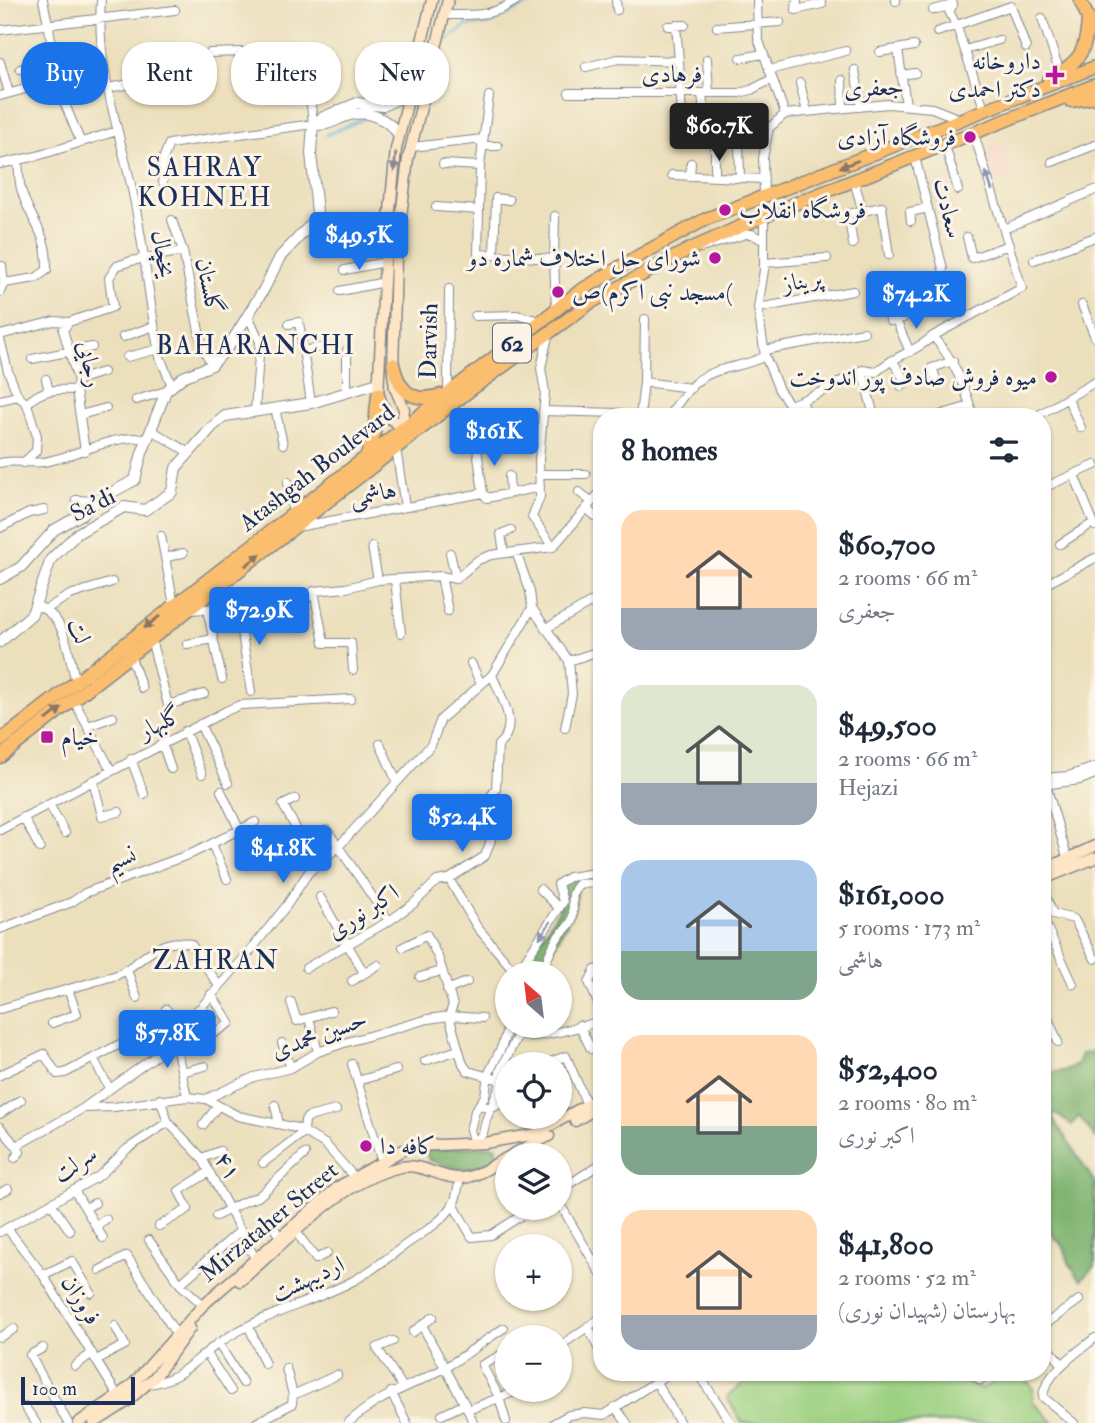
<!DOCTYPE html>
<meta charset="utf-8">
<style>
body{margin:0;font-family:"IM FELL Double Pica",Amiri,serif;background:#f6f6f7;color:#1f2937;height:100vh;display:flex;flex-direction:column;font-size:26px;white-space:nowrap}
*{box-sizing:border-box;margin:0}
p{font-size:23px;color:#747a83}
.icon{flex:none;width:38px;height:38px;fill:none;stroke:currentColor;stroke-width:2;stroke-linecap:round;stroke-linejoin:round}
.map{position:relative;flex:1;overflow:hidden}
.details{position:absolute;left:593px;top:408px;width:458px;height:973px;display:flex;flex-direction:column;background:#fff;border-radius:28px;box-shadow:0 2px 5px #0004}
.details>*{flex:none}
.top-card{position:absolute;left:21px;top:42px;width:467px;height:63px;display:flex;gap:14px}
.needle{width:46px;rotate:332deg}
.buttons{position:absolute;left:495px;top:961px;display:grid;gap:14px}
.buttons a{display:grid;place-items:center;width:77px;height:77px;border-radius:50%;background:#fff;box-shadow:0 2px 5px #0004;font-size:35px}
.scale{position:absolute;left:21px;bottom:18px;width:114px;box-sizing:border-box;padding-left:7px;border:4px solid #1b2f5e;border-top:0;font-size:19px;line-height:24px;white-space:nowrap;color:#1b2f5e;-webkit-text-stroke:5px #fcf5e5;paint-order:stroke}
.price{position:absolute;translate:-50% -60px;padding:0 16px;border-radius:7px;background:#1a73e8;color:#fff;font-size:23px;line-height:46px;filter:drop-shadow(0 2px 4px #0008)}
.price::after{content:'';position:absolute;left:50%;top:42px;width:21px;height:16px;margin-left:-10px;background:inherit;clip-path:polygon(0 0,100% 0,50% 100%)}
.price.active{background:#222;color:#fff}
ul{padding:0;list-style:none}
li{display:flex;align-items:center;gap:21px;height:175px;padding:0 28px}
li span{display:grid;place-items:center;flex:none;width:196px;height:140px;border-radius:21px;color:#555}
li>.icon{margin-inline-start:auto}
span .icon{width:84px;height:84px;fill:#fffc;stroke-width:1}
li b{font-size:30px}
h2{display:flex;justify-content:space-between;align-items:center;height:84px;padding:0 28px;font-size:30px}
.pill{padding:0 24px;border-radius:28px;background:#fff;box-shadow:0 2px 5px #0004;font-size:24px;line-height:63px}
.pill.active{background:#1a73e8;color:#fff}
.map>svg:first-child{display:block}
.built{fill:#f5d3c2}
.green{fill:#9dd182;stroke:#5c8070;stroke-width:2}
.forest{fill:#7eb370;stroke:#4c7167;stroke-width:2}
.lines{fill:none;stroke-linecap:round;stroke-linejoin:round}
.stream{stroke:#61acd9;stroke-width:2.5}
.minor-casing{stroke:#83878d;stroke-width:10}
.tertiary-casing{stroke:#83878d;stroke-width:12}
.secondary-casing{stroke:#83878d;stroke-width:13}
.primary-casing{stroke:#83878d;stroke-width:15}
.minor{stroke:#fff;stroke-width:8}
.tertiary{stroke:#fff;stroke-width:10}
.secondary{stroke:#fde5c5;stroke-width:10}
.primary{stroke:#fabe6e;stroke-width:12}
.oneway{fill:#8c8a92}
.oneway2{fill:#8a7666}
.oneway3{fill:#8d97ae}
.poi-dot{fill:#b5179e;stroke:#fcf5e5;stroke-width:2.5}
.labels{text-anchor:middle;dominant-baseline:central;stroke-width:6;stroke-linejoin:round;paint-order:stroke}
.shield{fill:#fcf5e5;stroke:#5e6a86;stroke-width:2}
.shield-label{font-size:23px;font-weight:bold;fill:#1b2f5e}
.poi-label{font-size:24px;fill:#1b2f5e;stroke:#fcf5e5;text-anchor:end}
.street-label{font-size:24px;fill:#1b2f5e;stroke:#fcf5e5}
.neighbourhood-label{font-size:26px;letter-spacing:2px;fill:#1b2f5e;stroke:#fcf5e5}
</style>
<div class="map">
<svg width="1095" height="1423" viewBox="0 0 1095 1423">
<rect width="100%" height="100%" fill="#fcf5e5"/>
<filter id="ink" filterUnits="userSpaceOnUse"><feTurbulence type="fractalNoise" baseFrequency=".0143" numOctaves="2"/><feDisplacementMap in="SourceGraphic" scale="14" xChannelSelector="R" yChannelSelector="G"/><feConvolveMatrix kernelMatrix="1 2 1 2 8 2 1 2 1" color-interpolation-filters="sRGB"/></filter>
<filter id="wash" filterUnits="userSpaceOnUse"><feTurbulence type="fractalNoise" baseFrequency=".00686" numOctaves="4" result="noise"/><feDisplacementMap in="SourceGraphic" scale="28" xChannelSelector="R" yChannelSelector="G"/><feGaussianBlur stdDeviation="1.57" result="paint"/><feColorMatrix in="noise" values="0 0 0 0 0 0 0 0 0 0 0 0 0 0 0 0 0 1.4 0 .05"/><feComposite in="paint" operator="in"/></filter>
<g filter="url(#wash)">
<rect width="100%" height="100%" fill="#ebdfbc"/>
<!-- built -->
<path class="built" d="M1001,142l13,34 -17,6 -13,-34z"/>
<!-- green -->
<path class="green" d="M744,1372h217l7,12 14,5 28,-17h9l14,16v14l21,21h-312l-15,-26 21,-18z"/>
<!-- forest -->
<path class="forest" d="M602,873v8l-23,2 -5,27 -34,63h-21l40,-63 2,-26 9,-5z
M1095,1051v87l-16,-22 -7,9 -18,-12 -2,4 43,66v83l-14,14 -11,-15 -6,-18 -10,-10 -11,-29v-135l21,-2 13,-7 4,-10z
M496,1146l1,11c-27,18 -40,12 -68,3l-3,-7 3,-4z"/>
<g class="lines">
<!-- stream -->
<path class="stream" d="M445,41l21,-15 23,-2 40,-20 21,-4
M378,113l2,-1 -1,-27 29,-20
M326,135l39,-17"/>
</g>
</g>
<g filter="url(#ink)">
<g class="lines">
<defs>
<path id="minor" d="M43,0l7,33 5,47 26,63
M101,0c-5,69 18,128 32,194 10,47 15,95 23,143l4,20 12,29
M616,0l1,10
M757,0l1,38 27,76 -16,14 -6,30 1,39
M797,0l-1,10 26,-6
M896,0v1
M952,0l1,5 -4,6 8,16 28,84
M933,10l20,-5
M445,15c29,0 47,2 72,-15
M1042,18l18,55
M676,25l3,36
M668,26l17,-1
M717,27l63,-5
M0,30l175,-20
M937,32l74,-26 15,42
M898,49l8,56
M965,50l34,-10
M880,52l34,-6
M741,58l22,-4
M707,59l2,34
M0,62l9,31
M586,67l32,-8 61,2 3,58
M20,69l33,-5
M769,70l77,-19
M855,70l6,36
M901,75l14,-2
M842,80l1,27
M800,83l7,29
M108,88l88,-16 5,-11 9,-8 32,-1 80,5 -12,38 3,29 -144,20 -7,18 1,20
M569,93h170l12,-3 21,-11
M702,93l3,31
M0,96l83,-23
M489,96l-9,70 -2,88 76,5 2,50
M785,114l103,-10 44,4 28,11
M730,142h9l1,36
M945,145l13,45
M482,146h16
M412,147l71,-8
M915,157l28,112
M1052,162l43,-17
M0,164l37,-8 80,-25
M443,164l37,2
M672,175l92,4
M690,177l1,-14
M715,177v-28
M854,181l9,30 19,-4 7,48
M436,207l43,3
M764,216v54l-6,38 7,48 14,34 11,15
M172,220l11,31
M911,221l-1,-9 18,-4
M348,225l40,4
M1004,229l91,-39
M967,237l5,21 37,-13
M853,244l-5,-30 15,-3
M701,248l45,-14h6l12,7
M494,255l2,-57 13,2
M554,259l1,-43
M1034,260l61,-23
M764,263l63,-5
M2,266l2,17
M345,270l40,-8
M340,291l45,-9
M0,292l4,-9 32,-5 11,-8c1,-40 -17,-48 -26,-81 -2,-8 -2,-19 -3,-28
M888,304l2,17 13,-3
M1082,305l13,32
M758,308l95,-17
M248,315l12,27 -5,68
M475,316l42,-1 23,6
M896,320l14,32
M289,324l10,-2 12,81
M549,332l-8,36 4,24 -6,68 1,37 -8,20 21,30
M0,335l54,-14 15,1
M933,336c21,24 32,50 40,80
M123,337l31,-11
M0,339l8,32 10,25
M764,350l100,-18
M302,351l17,-3
M127,357l32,-8
M32,359l60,-12
M892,360l14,22 -5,4
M862,370l12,46
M46,379l3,12
M78,380l25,-8
M937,381l-5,-13 21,-7
M644,382l47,6
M347,391v-41
M448,393l1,-104
M1068,399l13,29
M0,400l18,-4 9,8 10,32 -1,15 -13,12
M136,400l30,-9
M802,400l5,16
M27,404c13,-15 29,-15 49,-14
M790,405l29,-12 43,-23 14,2c17,-16 40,-20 57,-36l89,-48 -48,-154
M275,408l8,36
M543,411l77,2
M80,415l26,-7
M640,416l4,-34 1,-63
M668,416c9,-10 18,-26 28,-34 20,-16 48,-14 69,-26
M783,416l7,-11
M936,416l34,-10
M1037,416l58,-34
M151,430l39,23
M396,448l9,59
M477,448l6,45
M1043,448l1,-1
M85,451l-9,-61 2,-10 -15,-50 6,-8 44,-15 -4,-29 8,-12 14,-5 52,-10 19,95 10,19
M0,463c14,-4 30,1 44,-1 34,-6 69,-29 103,-23
M539,474h47
M1074,475l21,51
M509,476l1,17
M288,482l5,31
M1043,488l52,-23
M579,492l13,10
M76,500l20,1
M586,508l15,13
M297,527l186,-34 4,5 53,-11
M0,528l29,-15 15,-3
M161,536l13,69
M1060,544l33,-21
M372,547l6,33
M516,552l14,39 2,17 37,53 3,33 -7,34
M450,553l6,26
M504,553l-3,-19 10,-4
M1043,557v1
M165,558l18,-5
M441,576l7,35
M395,580l6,53
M1048,583l47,-25
M314,591l10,52h27l2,27
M35,605c33,11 32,48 41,76
M238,607l13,85
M46,609l24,-14 42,-13
M207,609l15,70
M189,610l114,-7 11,-12 32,-3 32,-8 63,-4 15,3 22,-19 13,-5 62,-8 49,-57
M545,629l57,-33
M151,639l17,66 36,-11
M187,644l26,-5
M595,652l7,22
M130,655l12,33
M569,661l33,-11
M471,663l10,21
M73,699l38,71
M200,724l28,59
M88,726l25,-9
M185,731l17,43
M162,743l9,26
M380,744l17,38
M131,759l13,35
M1043,778l25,-2 27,-9
M1044,778l24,82
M93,780l9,36 17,-4
M1043,785l37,-5 15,-6
M221,791l19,40
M295,799l-12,6 34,61
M49,804l16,29
M23,817l17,31
M0,830l226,-119 14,-6 111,-6
M327,830l62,91
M212,844l15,35
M449,879l28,48 39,46
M540,889l19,19
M1043,890l10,24
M320,897l44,76
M1053,914l21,5 21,40
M1045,923l28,61
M0,929l72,-27 13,-9 108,-40 62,-31
M403,947l24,-12 11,22 15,48 -4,11 14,48 5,7 32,9
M306,968l83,-47 24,-17 24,-23 12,-2 36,-23 6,-16 -9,-27 3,-9 11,-15 2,-44c23,-18 3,-48 -6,-70
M602,968l-7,2 -6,12 13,31
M127,970l10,28
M517,973l46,-71 -5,-18 11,-7 33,-5
M541,973c6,-12 10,-25 17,-36 4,-6 11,-9 14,-17 4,-14 -5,-24 7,-36l23,-1
M420,977l22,-6
M352,981l26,-16
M447,990l20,-8
M291,1002l6,19 34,-10
M1043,1007l15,35
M0,1009l117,-34c25,-12 42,-40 74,-31l28,42
M166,1009l16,20
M198,1009l15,25 17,-11 -19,-29
M309,1018l9,34
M52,1023l25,-9 -9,-25
M579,1025l12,24
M141,1026l23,24
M518,1031c3,2 7,4 11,5 11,1 65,-11 73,-17
M174,1037l13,60
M282,1043l9,25
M93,1058l16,30
M425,1061l33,-11
M553,1061l13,-5 21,49
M352,1064l30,98
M182,1072l23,-6
M0,1075l44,-21 13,20 8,-1 57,-30
M357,1081l39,-11
M160,1099l8,23 34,36 53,100
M206,1099l48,-22 37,-9 27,-16 26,-9 84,-24 21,-3 33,2
M275,1105l4,19
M479,1105l13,3 16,-8
M84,1108l30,-1 73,-10 19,2 32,17 59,12 28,16 29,33
M0,1114l21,-14
M203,1125l15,-19
M0,1127l16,19 66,-37 82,-59 87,-100 36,-45 21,-32 31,-27 92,-101 10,-26 51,-44 40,-67
M474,1144l9,-11 3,-13 14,-34v-15l22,-45
M474,1144l-4,-14 5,-19 10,-15 3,-21 14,-29 6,-20
M15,1158l5,-6 -4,-6
M202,1158l18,-7
M263,1163l41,-31 1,-12 3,-3 28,-7
M74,1190l29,48
M560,1190l42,-27
M0,1193l8,-4
M51,1203l19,28
M453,1204l19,33 19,-2 42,-27
M560,1204l42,72
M85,1208l10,-5
M216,1216c14,-6 27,-16 42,-19l47,-43
M267,1220l13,16
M96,1226l10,-7
M159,1226l29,-17 -9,-18 30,-19
M7,1228l36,47 75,121
M0,1232l99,-56 28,-27 41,-27
M296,1232l20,27 11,-6
M149,1240l31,44 23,21
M100,1270l27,-14 49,78
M43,1275l29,-14 19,32
M180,1284l61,-54
M588,1326l12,26
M1043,1326l36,-26
M249,1327l16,37
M423,1327l45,83 5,13
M413,1332l20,-15
M0,1337l14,-8
M393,1341l-16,7 26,39
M1043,1342l19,22
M218,1343l25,40
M560,1346l42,-29
M43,1348l-13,7 38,68
M207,1354l24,37
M503,1354l-21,11 17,32 7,24
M96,1360l29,-15 -10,-19
M75,1366l17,-13
M697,1372l34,51
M973,1372l7,8 12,-8
M656,1382l24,41
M147,1384c32,-2 47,-24 72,-41 38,-27 91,-40 132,-61 20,-10 39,-26 57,-39 16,-11 35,-22 45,-38 4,-7 5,-19 7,-26
M391,1392l16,31
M293,1395l44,-20
M25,1407l11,16
M615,1407l12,16
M468,1410l51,-20
M442,1415l23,-11
M256,1423l36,-19 1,-9 -7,-27
M348,1423c28,-26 57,-34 91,-52 22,-12 43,-29 65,-43
M554,1423l15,-8 16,-2 19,2 67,-43
M1074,1423l-31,-26c1,-23 36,-46 52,-59"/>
<path id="tertiary" d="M313,124l10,-7 34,-14 26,3 16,-8 12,-13
M313,124c17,3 22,-5 37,-9 19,-5 38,4 49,20
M0,579l21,-12 33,-37 30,-17 12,-12 39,-21 7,-27 24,-62 17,-14 29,-12 17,-19 35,-57 16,-32 36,-38 1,-7 -6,-59 2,-29
M0,642l32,-28 19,-55 27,-26 46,-26 21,3 27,-18 4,-24 36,-41 13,-11 86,-13 67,-20"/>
<path id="secondary" d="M402,427l-14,-10 -10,-23 7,-132 11,-113 36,-149
M402,427l2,-18 -9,-21 -2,-16 3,-114 12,-99 40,-159
M1043,870l52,-24
M1043,879l52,-21
M575,1121l27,-16
M511,1155l38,-19
M240,1281c46,-39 102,-102 161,-114 21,-4 38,11 58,11 16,1 35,-14 49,-21
M78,1423l40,-27 16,-13 69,-78 135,-118 63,-36 14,-5 70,-3 51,-9 66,-38
M94,1423l31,-20 30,-26 35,-49"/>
<path id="primary" d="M1080,0l10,22
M1049,80c31,-19 38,-28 39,-64
M1071,101l24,-4
M393,364c6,27 19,40 48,31
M367,455l7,-22 4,-39
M0,741l580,-450 62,-37 64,-35 389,-152
M0,757l469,-366 121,-88 96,-52 78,-35 331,-131"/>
</defs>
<!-- minor casing -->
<use href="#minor" class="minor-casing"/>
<!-- tertiary casing -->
<use href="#tertiary" class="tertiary-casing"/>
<!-- secondary casing -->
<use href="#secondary" class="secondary-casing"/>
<!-- primary casing -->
<use href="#primary" class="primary-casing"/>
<!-- minor -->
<use href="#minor" class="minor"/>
<!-- tertiary -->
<use href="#tertiary" class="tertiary"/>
<!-- secondary -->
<use href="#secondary" class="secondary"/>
<!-- primary -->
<use href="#primary" class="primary"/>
</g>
<!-- one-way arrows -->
<defs><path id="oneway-solid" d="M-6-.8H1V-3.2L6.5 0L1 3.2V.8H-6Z" transform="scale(1.75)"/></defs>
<use class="oneway" href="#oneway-solid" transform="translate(395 162) rotate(95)"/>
<g class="oneway2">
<use href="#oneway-solid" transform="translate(849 164) rotate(159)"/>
<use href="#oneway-solid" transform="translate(253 560) rotate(-38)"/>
<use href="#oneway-solid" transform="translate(152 622) rotate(142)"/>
<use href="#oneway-solid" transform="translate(54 714) rotate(-38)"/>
</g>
<g class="oneway3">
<use href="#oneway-solid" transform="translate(989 181) rotate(-108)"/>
<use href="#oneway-solid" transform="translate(545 930) rotate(124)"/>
</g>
</g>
<!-- markers -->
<g class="poi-dot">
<path d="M1051.5 64.5h7v7h7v7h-7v7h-7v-7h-7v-7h7z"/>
<circle cx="970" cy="137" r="7"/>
<circle cx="725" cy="210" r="7"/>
<circle cx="715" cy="258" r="7"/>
<circle cx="558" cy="292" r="7"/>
<circle cx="1051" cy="377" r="7"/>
<rect x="40" y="730" width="14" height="14" rx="3.5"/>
<circle cx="366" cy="1146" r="7"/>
</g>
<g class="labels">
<!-- shield labels -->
<rect class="shield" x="493" y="323.5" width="38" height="39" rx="5"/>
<g class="shield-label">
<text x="512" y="343">62</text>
</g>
<!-- poi labels -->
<g class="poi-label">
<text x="1041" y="61">داروخانه<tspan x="1041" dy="28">دکتر احمدی</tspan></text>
<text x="956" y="137">فروشگاه آزادی</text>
<text x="739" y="210" text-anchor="start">فروشگاه انقلاب</text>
<text x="701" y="258">شورای حل اختلاف شماره دو</text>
<text x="572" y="292" text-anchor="start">مسجد نبی اکرم)ص(</text>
<text x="1037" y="377">میوه فروش صادف پور اندوخت</text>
<text x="61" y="737" text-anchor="start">خیام</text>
<text x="380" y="1146" text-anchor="start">کافه دا</text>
</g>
<!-- street labels -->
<g class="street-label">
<text x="672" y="74">فرهادی</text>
<text transform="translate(874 88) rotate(-2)">جعفری</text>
<text transform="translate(948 208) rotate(76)">سعادت</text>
<text transform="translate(163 254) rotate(81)">یخچال</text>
<text transform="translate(802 281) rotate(-10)">پریناز</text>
<text transform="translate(209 286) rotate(78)">گلستان</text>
<text transform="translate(429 341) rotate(-89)">Darvish</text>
<text transform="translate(90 364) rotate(78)">رجایی</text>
<text transform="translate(317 468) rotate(-38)">Atashgah Boulevard</text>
<text transform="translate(373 494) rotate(-11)">هاشمی</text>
<text transform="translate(93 505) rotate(-27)">Sa'di</text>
<text transform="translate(79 631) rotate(69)">لت</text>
<text transform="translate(160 723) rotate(-27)">گلبهار</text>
<text transform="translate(121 859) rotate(-20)">نسیم</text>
<text transform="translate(363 912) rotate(-33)">اکبر نوری</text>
<text transform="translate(319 1035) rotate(-20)">حسین محمدی</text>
<text transform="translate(75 1164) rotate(-34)">سرلت</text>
<text transform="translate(228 1166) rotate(59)">۴۱</text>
<text transform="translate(269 1222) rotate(-40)">Mirzataher Street</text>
<text transform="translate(308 1279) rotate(-25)">اردیبهشت</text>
<text transform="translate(81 1300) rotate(58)">فروزان</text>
</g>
<!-- neighbourhood labels -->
<g class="neighbourhood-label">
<text x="205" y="168">SAHRAY<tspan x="205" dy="30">KOHNEH</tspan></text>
<text x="256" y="346">BAHARANCHI</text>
<text x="216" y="961">ZAHRAN</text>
</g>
</g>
</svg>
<div class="buttons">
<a><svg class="needle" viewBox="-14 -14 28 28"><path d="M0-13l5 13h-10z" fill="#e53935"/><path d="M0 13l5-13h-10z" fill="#747a83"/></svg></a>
<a><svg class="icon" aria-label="locate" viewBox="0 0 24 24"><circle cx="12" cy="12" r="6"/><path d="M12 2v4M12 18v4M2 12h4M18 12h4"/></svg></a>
<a><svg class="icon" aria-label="layers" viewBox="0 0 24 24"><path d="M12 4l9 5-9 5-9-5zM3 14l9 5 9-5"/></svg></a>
<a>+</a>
<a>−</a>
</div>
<div class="scale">100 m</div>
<b class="price active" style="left:719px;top:163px">$60.7K</b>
<b class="price" style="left:359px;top:272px">$49.5K</b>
<b class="price" style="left:916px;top:331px">$74.2K</b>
<b class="price" style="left:494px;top:468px">$161K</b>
<b class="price" style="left:259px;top:647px">$72.9K</b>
<b class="price" style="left:462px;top:854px">$52.4K</b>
<b class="price" style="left:283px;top:885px">$41.8K</b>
<b class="price" style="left:167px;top:1070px">$57.8K</b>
<div class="top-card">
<a class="pill active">Buy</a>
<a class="pill">Rent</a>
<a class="pill">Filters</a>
<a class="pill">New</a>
</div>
<section class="details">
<h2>8 homes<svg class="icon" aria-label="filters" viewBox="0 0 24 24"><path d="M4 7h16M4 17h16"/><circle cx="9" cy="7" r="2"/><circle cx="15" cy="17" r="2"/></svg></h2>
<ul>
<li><span style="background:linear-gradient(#ffd9b3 70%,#9aa5b1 0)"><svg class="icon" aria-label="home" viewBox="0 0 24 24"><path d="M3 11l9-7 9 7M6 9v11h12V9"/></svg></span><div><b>$60,700</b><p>2 rooms · 66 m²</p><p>جعفری</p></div></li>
<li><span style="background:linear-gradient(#dfe7d0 70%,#9aa5b1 0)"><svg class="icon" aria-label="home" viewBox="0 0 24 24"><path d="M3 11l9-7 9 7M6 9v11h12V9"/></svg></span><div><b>$49,500</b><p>2 rooms · 66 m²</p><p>Hejazi</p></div></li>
<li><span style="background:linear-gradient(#a9c7e8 65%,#7fa58c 0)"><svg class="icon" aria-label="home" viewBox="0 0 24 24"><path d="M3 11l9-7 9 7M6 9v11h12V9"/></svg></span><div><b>$161,000</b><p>5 rooms · 173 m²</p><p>هاشمی</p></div></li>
<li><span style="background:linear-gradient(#ffd9b3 65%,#7fa58c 0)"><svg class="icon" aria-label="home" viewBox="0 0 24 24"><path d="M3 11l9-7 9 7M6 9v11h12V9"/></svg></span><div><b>$52,400</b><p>2 rooms · 80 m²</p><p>اکبر نوری</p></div></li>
<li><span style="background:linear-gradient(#ffd9b3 75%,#9aa5b1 0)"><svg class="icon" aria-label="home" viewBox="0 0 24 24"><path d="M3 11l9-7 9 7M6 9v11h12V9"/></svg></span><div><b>$41,800</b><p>2 rooms · 52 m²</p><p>بهارستان (شهیدان نوری)</p></div></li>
</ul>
</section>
</div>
